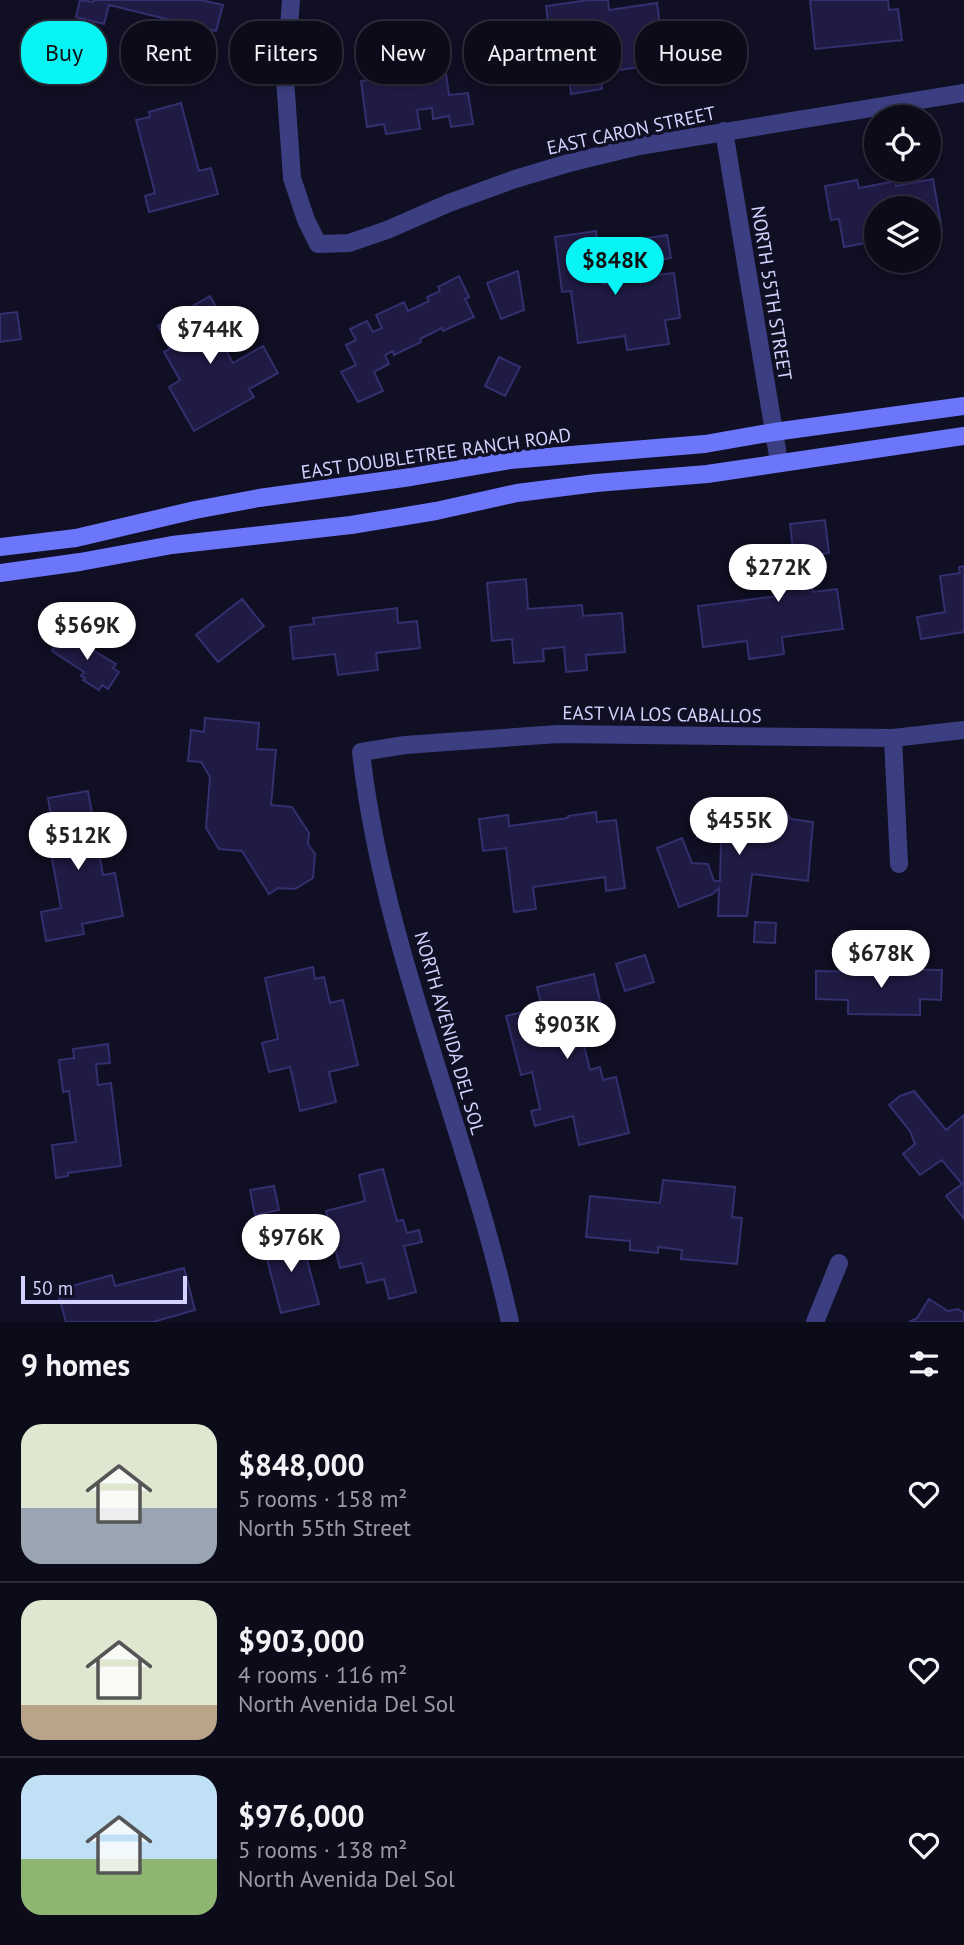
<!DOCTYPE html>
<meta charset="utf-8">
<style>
body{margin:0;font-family:"PT Sans",sans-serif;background:#1a1927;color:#f1f3f6;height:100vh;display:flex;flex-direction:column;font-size:26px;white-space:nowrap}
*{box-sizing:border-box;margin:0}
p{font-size:23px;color:#9a9ba2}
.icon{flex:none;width:38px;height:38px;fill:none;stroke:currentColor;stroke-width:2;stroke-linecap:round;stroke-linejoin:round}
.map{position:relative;height:1322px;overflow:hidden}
.side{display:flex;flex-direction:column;background:#0c0b1a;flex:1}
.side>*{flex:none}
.top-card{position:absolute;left:21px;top:21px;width:922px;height:63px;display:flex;gap:14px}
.tools{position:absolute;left:864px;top:105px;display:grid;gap:14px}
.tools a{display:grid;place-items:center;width:77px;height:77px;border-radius:50%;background:#0c0b1a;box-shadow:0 4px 10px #0003,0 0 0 2px #2c2b39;font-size:35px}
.scale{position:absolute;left:21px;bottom:18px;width:166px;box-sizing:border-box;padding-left:7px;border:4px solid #d3d2fe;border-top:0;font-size:19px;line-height:24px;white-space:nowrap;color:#d3d2fe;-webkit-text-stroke:5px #100f23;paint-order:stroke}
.price{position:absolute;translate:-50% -60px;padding:0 16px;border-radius:24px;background:#fff;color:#222;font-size:23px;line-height:46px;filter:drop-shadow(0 2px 4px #0008)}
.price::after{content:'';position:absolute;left:50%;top:42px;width:21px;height:16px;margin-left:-10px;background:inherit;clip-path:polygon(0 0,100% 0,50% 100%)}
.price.active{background:#08f3f4;color:#111}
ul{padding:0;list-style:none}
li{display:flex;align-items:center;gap:21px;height:175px;padding:0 21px}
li+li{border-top:2px solid #2c2b39}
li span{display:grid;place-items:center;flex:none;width:196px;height:140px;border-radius:21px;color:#555}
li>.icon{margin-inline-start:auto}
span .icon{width:84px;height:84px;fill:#fffc;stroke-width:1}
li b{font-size:30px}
h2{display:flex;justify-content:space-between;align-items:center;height:84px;padding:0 21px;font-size:30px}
.tag{padding:0 24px;border-radius:28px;background:#0c0b1a;box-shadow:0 4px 10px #0003,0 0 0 2px #2c2b39;font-size:24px;line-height:63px}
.tag.active{background:#08f3f4;color:#111}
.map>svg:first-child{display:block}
.building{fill:#201b44;stroke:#352e6f;stroke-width:2}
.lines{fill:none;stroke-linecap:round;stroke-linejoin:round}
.street{stroke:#3b3f81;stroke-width:18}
.secondary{stroke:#6c76fa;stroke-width:18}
.labels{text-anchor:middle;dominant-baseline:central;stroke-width:7;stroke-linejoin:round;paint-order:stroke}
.street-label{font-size:19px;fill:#d3d2fe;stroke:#100f23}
</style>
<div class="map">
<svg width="964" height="1322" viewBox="0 0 964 1322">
<rect width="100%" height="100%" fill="#100f23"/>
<!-- building -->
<path class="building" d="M80,0l13,2 1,-2h107l22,5 -7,26 -107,-26 -5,19 -28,-7z
M589,0h19l1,10 48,-7 6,43 -20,3 3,17 -46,7 2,16 -31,5 -5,-38 -13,2 -7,-52z
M810,0h78l1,10 9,-1 4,31 -87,9z
M445,67l4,28 19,-2 5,31 -22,3 -2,-11 -16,3 -1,-11 -15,2 3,19 -34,5 -2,-10 -17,3 -6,-46z
M181,103l18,68 12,-3 7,26 -69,18 -4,-16 10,-3 -19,-73 14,-3 -1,-5z
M933,179l9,51 -13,2v-24h-52v33l-33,6 -5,-28 -8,1 -6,-34 32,-6 2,8 37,-7v5z
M596,231l7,53 35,-5 -1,-10 18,-2 1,8 18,-2 6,45 -15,2 4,24 -42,6 -2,-14 -47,7 -7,-52 -9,1 -7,-55z
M667,235l4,23 -19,3 -4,-23z
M518,271l6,39 -23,9 -14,-36z
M459,276l10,21 -4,2 9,18 -31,14 -1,-3 -22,11 1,3 -27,13 -1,-4 -8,4 4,9 -15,8 9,19 -25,11 -17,-30 15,-7 -10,-20 10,-5 -6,-11 17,-8 6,11 9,-4 -6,-13 28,-13 4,9 21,-10 -2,-4 13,-6 -2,-4z
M210,296l12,21 -4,3 8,13 -8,4 15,26 30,-17 15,27 -29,16 5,8 -60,34 -25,-44 11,-7 -16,-28 6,-3 -12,-23z
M17,312l4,27 -21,3v-28z
M499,357l21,10 -15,29 -20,-10z
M825,520l4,33 -32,4 3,26 12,-2 1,11 24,-3 6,40 -61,8 2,17 -35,5 -2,-18 -44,6 -5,-41 81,-10 -6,-44 20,-3 -3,-25z
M964,566v66l-43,7 -4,-22 28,-5 -5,-36 20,-3 -1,-6z
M526,579l2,30 54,-4 1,11 39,-3 3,39 -39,3 1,15 -21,2 -2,-25 -21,2 1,12 -30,2 -2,-24 -20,2 -5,-58z
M242,599l22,27 -46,36 -22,-27z
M397,608l1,15 19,-2 3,27 -44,5 2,17 -40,5 -3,-21 -42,5 -3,-32 24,-3 -1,-6z
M64,633l52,31 -3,4 6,4 -11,17 -6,-4 -3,5 -16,-10 2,-2 -4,-2 3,-4 -32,-21z
M205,718l54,5 -2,26 19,1 -5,55 21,2 17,26 -1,11 7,10 -2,24 -18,11 -17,-1 -9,6 -27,-43 -23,-2 -13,-21 4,-51 -9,-15 -13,-1 3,-31 13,2z
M88,791l15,84 12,-2 8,43 -41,8 2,10 -38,7 -5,-29 20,-4 -14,-76 22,-4 -3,-15 -15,3 -3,-18z
M698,802l29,1 -1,29 15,-15 8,1 7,-6 31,1 4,6 22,3 -5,59 -56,-7 -5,42h-29l1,-28 -6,6 -34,13 -22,-59 25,-10 10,25 16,1 6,17h6l1,-43 -24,-1z
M596,812l1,10 19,-2 9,68 -19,3 -1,-14 -72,10 3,22 -22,3 -8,-64 -23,3 -4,-32 29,-4 1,11 59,-8v-2z
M755,922l21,1 -1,20 -21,-1z
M645,955l9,27 -29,9 -9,-27z
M313,967l2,12 9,-2 6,26 13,-3 15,65 -29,7 7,30 -36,9 -10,-44 -21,5 -7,-29 16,-4 -13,-61z
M871,969l71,1 -1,30 -21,-1v16l-72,-1v-14l-32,-1v-28l55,1z
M594,974l8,36 -11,3 3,12 -14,3 10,42 10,-3 3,13 13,-3 13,56 -50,12 -6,-29 -38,10 -4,-15 9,-2 -8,-37 -11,3 -15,-59 36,-8 -5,-21z
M108,1044l2,19 -14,1 2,21 13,-2 10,83 -53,7v3l-12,2 -4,-33 24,-3 -7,-51 -6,1 -4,-32 15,-2 -1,-9z
M914,1091l32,39 18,-15v104l-18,-23 16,-12 -20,-24 -22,15 -17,-21 12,-10 -5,-13 -21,-26 11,-9z
M383,1169l14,52 6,-1 4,13 12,-3 3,12 -18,4 12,46 -27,7 -5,-20 -17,4 -5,-20 -22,5 -14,-57 39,-10 -6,-26z
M663,1180l72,7 -3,30 10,1 -5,46 -56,-5 1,-9 -24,-3v6l-28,-3v-9l-44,-4 4,-41 70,7z
M274,1186l5,24 -24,5 -5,-25z
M300,1234l19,70 -38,9 -18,-69z
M184,1268l11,42 -42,12h-87l-9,-32 55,-15 3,11z
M929,1299l19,12 10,-2 6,4v9h-55l8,-4z"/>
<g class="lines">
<!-- street -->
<path class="street" d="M291,0l-6,79 7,99 14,42 12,24 31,-1 38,-13 62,-27 66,-24 54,-16 70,-17 325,-53
M724,131l55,331
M893,738l6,126
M510,1322c-42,-191 -127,-374 -149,-570l44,-7 153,-11 335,4 71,-8
M815,1322l24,-59"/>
<!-- secondary -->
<path class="secondary" d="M0,547l76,-9 119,-28 64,-12 152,-21 99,-17 195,-16 69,-12 190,-26
M0,573l80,-11 92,-17 179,-20 85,-14 81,-18 79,-10 111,-9 257,-38"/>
</g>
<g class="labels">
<!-- street labels -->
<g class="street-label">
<text transform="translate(631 130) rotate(-12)">EAST CARON STREET</text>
<text transform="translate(772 293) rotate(81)">NORTH 55TH STREET</text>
<text transform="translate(436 453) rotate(-8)">EAST DOUBLETREE RANCH ROAD</text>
<text transform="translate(662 714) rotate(1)">EAST VIA LOS CABALLOS</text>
<text transform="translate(450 1033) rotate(74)">NORTH AVENIDA DEL SOL</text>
</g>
</g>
</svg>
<div class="tools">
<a><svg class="icon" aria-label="locate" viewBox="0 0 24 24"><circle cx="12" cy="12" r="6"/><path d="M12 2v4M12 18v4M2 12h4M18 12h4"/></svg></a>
<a><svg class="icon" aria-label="layers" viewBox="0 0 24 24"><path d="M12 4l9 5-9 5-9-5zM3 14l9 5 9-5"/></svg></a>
</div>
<div class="scale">50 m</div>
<b class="price active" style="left:615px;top:297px">$848K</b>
<b class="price" style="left:210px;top:366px">$744K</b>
<b class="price" style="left:778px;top:604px">$272K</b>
<b class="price" style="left:87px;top:662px">$569K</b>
<b class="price" style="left:739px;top:857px">$455K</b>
<b class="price" style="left:78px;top:872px">$512K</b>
<b class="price" style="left:881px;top:990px">$678K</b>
<b class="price" style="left:567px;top:1061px">$903K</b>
<b class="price" style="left:291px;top:1274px">$976K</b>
<div class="top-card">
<a class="tag active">Buy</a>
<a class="tag">Rent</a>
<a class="tag">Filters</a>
<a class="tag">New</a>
<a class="tag">Apartment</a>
<a class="tag">House</a>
</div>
</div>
<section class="side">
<h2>9 homes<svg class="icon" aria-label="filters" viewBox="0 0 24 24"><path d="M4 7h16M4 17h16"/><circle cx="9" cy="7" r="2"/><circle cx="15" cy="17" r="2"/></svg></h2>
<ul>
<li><span style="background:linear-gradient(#dfe7d0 60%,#9aa5b1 0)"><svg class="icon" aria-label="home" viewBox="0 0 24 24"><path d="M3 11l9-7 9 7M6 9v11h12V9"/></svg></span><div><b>$848,000</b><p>5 rooms · 158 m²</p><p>North 55th Street</p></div><svg class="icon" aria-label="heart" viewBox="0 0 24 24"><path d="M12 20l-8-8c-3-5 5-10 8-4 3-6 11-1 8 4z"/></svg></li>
<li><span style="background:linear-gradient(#dfe7d0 75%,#b9a48a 0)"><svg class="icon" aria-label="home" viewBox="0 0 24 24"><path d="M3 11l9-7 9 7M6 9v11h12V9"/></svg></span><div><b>$903,000</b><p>4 rooms · 116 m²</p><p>North Avenida Del Sol</p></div><svg class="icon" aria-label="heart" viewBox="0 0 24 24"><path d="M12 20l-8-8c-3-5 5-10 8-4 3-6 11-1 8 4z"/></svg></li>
<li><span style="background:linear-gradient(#bfe0f5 60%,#8fb573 0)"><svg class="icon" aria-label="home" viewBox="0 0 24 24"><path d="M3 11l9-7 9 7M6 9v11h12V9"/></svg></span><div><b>$976,000</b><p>5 rooms · 138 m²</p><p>North Avenida Del Sol</p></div><svg class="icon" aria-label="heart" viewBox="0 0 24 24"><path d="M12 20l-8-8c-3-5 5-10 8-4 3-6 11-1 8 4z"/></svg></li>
</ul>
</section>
